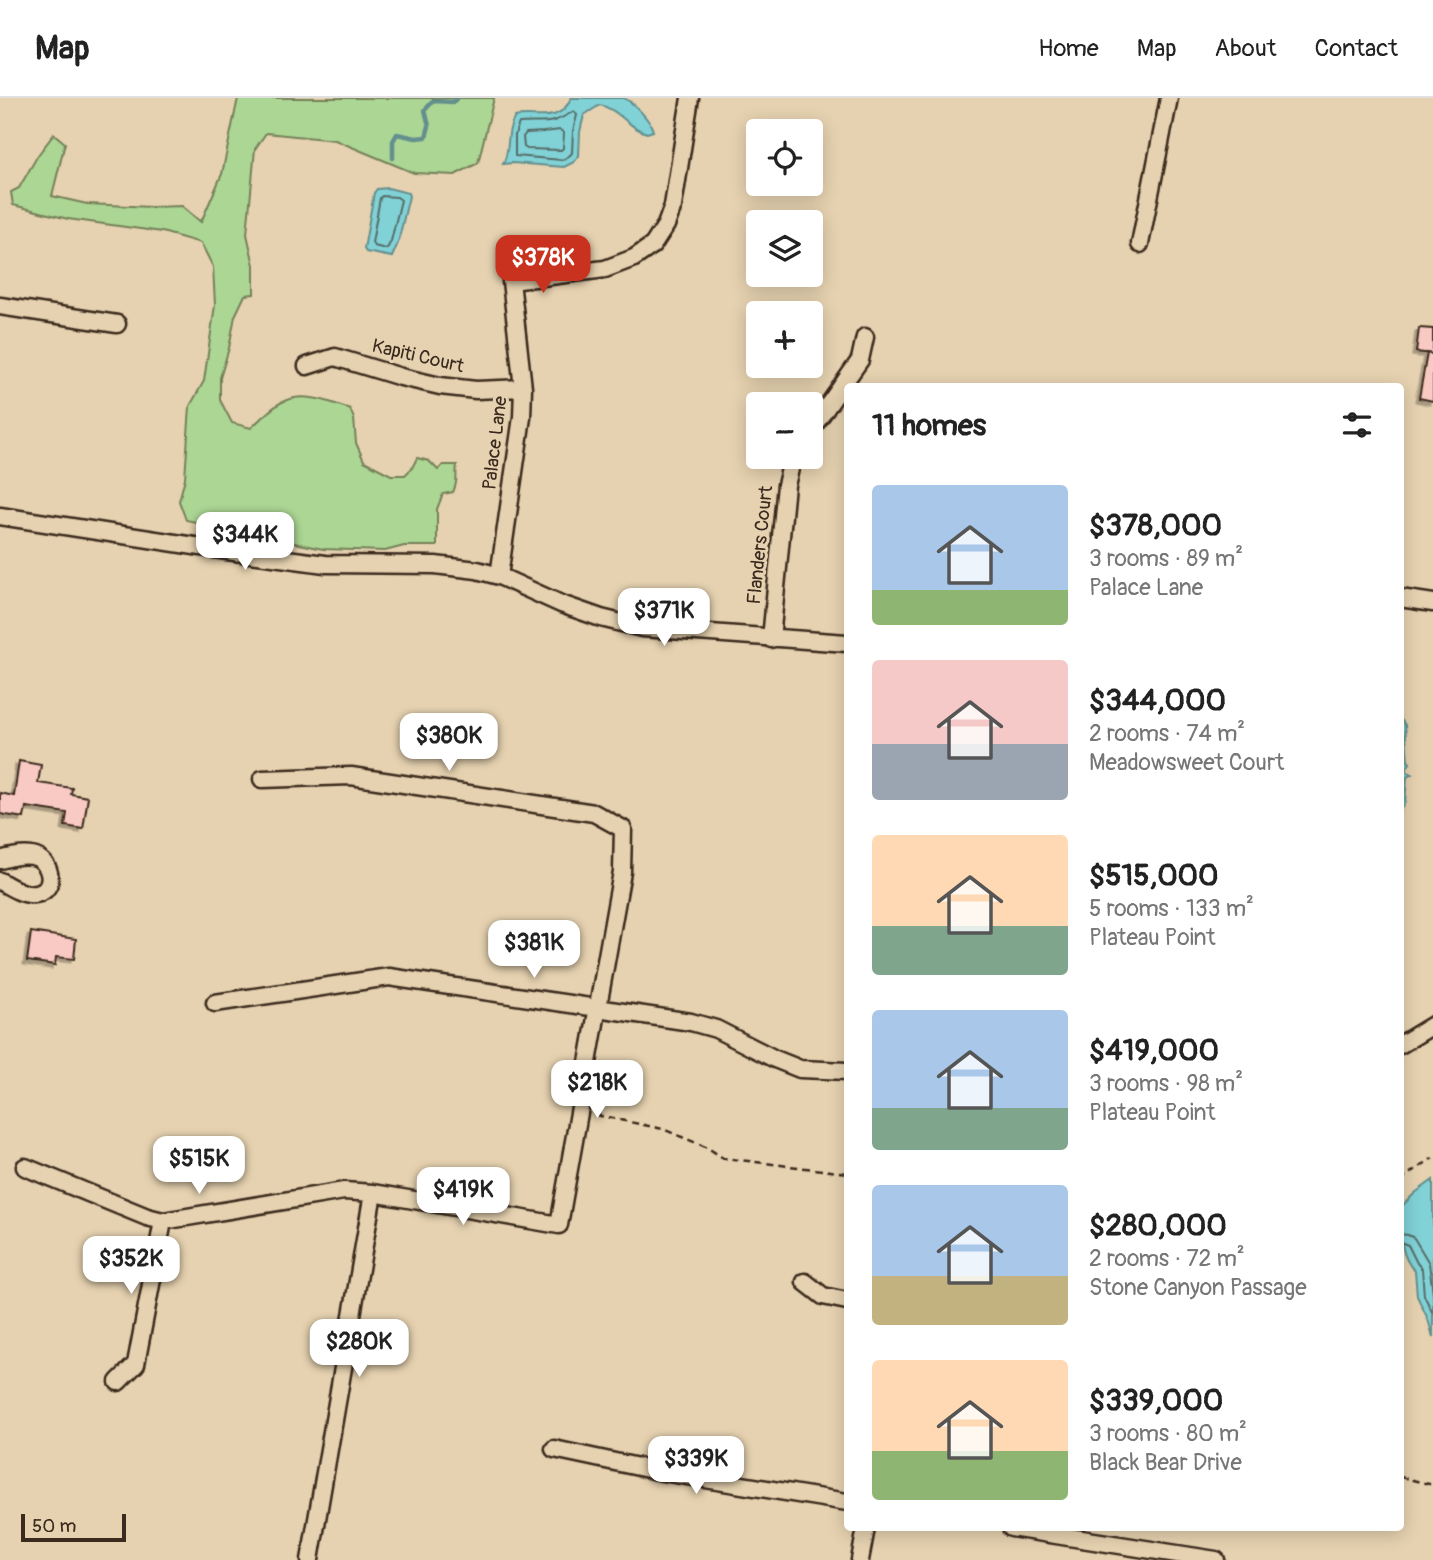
<!DOCTYPE html>
<meta charset="utf-8">
<style>
body{margin:0;font-family:Pangolin,sans-serif;background:#f2f2f2;color:#222;height:100vh;display:flex;flex-direction:column;font-size:26px;white-space:nowrap}
*{box-sizing:border-box;margin:0}
p{font-size:23px;color:#767676}
.icon{flex:none;width:38px;height:38px;fill:none;stroke:currentColor;stroke-width:2;stroke-linecap:round;stroke-linejoin:round}
.map{position:relative;flex:1;overflow:hidden}
.sheet{position:absolute;left:844px;top:285px;width:560px;height:1148px;display:flex;flex-direction:column;background:#fff;border-radius:7px;box-shadow:0 4px 18px #0003}
.sheet>*{flex:none}
.tools{position:absolute;left:746px;top:21px;display:grid;gap:14px}
.tools a{display:grid;place-items:center;width:77px;height:77px;border-radius:7px;background:#fff;box-shadow:0 4px 18px #0003;font-size:35px}
.scale{position:absolute;left:21px;bottom:18px;width:105px;box-sizing:border-box;padding-left:7px;border:4px solid #3b2a1e;border-top:0;font-size:19px;line-height:24px;white-space:nowrap;color:#3b2a1e;-webkit-text-stroke:5px #e6d2b0;paint-order:stroke}
.price{position:absolute;translate:-50% -60px;padding:0 16px;border-radius:14px;background:#fff;color:#222;font-size:23px;line-height:46px;filter:drop-shadow(0 2px 4px #0008)}
.price::after{content:'';position:absolute;left:50%;top:42px;width:21px;height:16px;margin-left:-10px;background:inherit;clip-path:polygon(0 0,100% 0,50% 100%)}
.price.on{background:#c8321e;color:#fff}
ul{padding:0;list-style:none}
li{display:flex;align-items:center;gap:21px;height:175px;padding:0 28px}
li span{display:grid;place-items:center;flex:none;width:196px;height:140px;border-radius:7px;color:#555}
li>.icon{margin-inline-start:auto}
span .icon{width:84px;height:84px;fill:#fffc;stroke-width:1}
li b{font-size:30px}
h2{display:flex;justify-content:space-between;align-items:center;height:84px;padding:0 28px;font-size:30px}
header{display:flex;align-items:center;gap:42px;box-sizing:border-box;height:98px;padding:0 35px;background:#fff;border-bottom:2px solid #e0e0e0}
header strong{font-size:33px}
nav{display:flex;gap:38px;margin-inline-start:auto;font-size:24px}
.map>svg:first-child{display:block}
.green{fill:#acd694;stroke:#748059;stroke-width:2}
.water{fill:#80d2d7;stroke:#648f8d;stroke-width:2}
.lines{fill:none;stroke-linecap:round;stroke-linejoin:round}
.shore{stroke:#576d68;stroke-width:2}
.stream{stroke:#648f8d;stroke-width:4.5}
.building{fill:#f9c9c3;stroke:#3b2a1e;stroke-width:2;filter:url(#shadow)}
.minor-casing{stroke:#3b2a1e;stroke-width:21}
.path{stroke:#3b2a1e;stroke-width:2.5;stroke-dasharray:7 5;stroke-linecap:butt}
.minor{stroke:#e6d2b0;stroke-width:16}
.labels{text-anchor:middle;dominant-baseline:central;stroke-width:6;stroke-linejoin:round;paint-order:stroke}
.street-label{font-size:19px;fill:#3b2a1e;stroke:#e6d2b0}
</style>
<header>
<strong>Map</strong>
<nav><a>Home</a><a>Map</a><a>About</a><a>Contact</a></nav>
</header>
<div class="map">
<svg width="1433" height="1462" viewBox="0 0 1433 1462">
<defs>
<filter id="shadow"><feDropShadow dx="-3.5" dy="3.5" stdDeviation="0" flood-color="#0004"/></filter>
</defs>
<rect width="100%" height="100%" fill="#e6d2b0"/>
<filter id="ink" filterUnits="userSpaceOnUse"><feTurbulence type="fractalNoise" baseFrequency=".0143" numOctaves="2"/><feDisplacementMap in="SourceGraphic" scale="14" xChannelSelector="R" yChannelSelector="G"/><feConvolveMatrix kernelMatrix="1 2 1 2 8 2 1 2 1" color-interpolation-filters="sRGB"/></filter>
<g filter="url(#ink)">
<!-- green -->
<path class="green" d="M238,0h256l-16,65 -23,12 -41,-2 -79,-33 -69,-7 -11,16 -8,85 7,31v29l-9,1 -10,21 -6,32 -9,30v22l12,23 19,5c22,-21 34,-36 67,-29 11,2 22,7 32,10l4,10 2,24 8,18 27,14h14l7,-7 5,-10 12,3 9,9 5,-5h14c-2,12 2,15 -4,27l-10,2 -6,15v37h-33l-19,5 -62,-2 -137,-29 -7,-19 6,-23 5,-72 14,-25 11,-76 -2,-38 -12,-24 -39,-11 -94,-13 -55,-14 -2,-13 8,-4 19,-33 16,-21 11,9 -13,53 35,8 65,3 30,-1 19,16 21,-48z"/>
<!-- water -->
<path class="water" d="M571,0c12,0 42,0 52,0 10,3 28,23 30,33l-6,2c-19,-5 -27,-23 -47,-28l-16,10 -4,17 -1,24 -5,6 -10,5 -52,-4 -9,1c8,-15 2,-32 12,-47 21,-4 45,8 56,-19z
M388,90l20,5 1,3 -11,47 -6,14 -26,-5 -2,-3 10,-56 3,-4z
M1400,620l5,7 3,36 2,2 -3,5v4l5,2 -5,3 -2,25 -5,8z
M1433,1082v157l-5,-18 -11,-23 -2,-25c-16,-14 -15,-43 -15,-63l15,-15z"/>
<g class="lines">
<!-- shore -->
<path class="shore" d="M574,13l3,4 -4,16 -1,22 -3,3 -7,4 -47,-4v-21l4,-12c27,-2 29,4 55,-12z
M560,32l4,3 -1,15 -2,2 -34,-1 -3,-2 -1,-10 3,-4 18,-1z
M382,98l15,1 4,3 -10,41 -3,6 -2,2 -12,-3 -2,-3 8,-45z
M1400,1136l8,1 6,3 15,25 4,31
M1400,1144l8,3 9,18 5,6 2,26 9,19"/>
<!-- stream -->
<path class="stream" d="M393,60v-17l4,-7 19,4 10,-1 3,-11 -4,-16 8,-9 20,1 4,-4"/>
</g>
<!-- building -->
<path class="building" d="M1419,230l14,1v72l-14,-3 8,-45 6,1 -17,-2z
M19,663l22,4 -3,18 34,5 -1,6 17,3 -5,32 -18,-3 2,-13 -41,-6 -2,11 -24,-4v-21l14,3z
M31,834l45,7 -2,20 -18,-2 -1,8 -28,-4z"/>
<g class="lines">
<defs>
<path id="minor" d="M1140,146l29,-146
M0,208l117,18
M307,268l28,-9 66,20 39,9 36,4 47,-2
M810,333l50,-71 5,-23
M0,418l227,35 98,13 110,1 42,5 22,6 62,28 40,14 41,10 205,15
M499,478l23,-159 1,-29 -12,-107 94,-12 29,-11 19,-13 13,-20 7,-19 17,-108
M1400,500l33,5
M771,541l15,-154 7,-28
M0,762c10,-3 22,-6 32,-4 19,3 26,34 4,38 -12,2 -26,-7 -36,-13
M215,905l174,-26 302,45 25,7 59,30 25,10 47,2
M1400,947l33,-20
M25,1069l122,50 16,4 181,-30 29,2 186,32 63,-353 1,-43 -29,-16 -243,-37 -89,3
M805,1184l18,14 24,5
M118,1284l18,-18 27,-143
M554,1351l108,23 185,30
M1011,1430l205,32
M310,1462l63,-367
M860,1462l6,-32"/>
</defs>
<!-- minor casing -->
<use href="#minor" class="minor-casing"/>
<!-- path -->
<path class="path" d="M596,1017l67,14 45,19 15,10 124,15
M1400,1082l33,-22
M1400,1379l33,8"/>
<!-- minor -->
<use href="#minor" class="minor"/>
</g>
</g>
<g class="labels">
<!-- street labels -->
<g class="street-label">
<text transform="translate(418 258) rotate(13)">Kapiti Court</text>
<text transform="translate(495 345) rotate(-83)">Palace Lane</text>
<text transform="translate(760 447) rotate(-84)">Flanders Court</text>
</g>
</g>
</svg>
<div class="tools">
<a><svg class="icon" aria-label="locate" viewBox="0 0 24 24"><circle cx="12" cy="12" r="6"/><path d="M12 2v4M12 18v4M2 12h4M18 12h4"/></svg></a>
<a><svg class="icon" aria-label="layers" viewBox="0 0 24 24"><path d="M12 4l9 5-9 5-9-5zM3 14l9 5 9-5"/></svg></a>
<a>+</a>
<a>−</a>
</div>
<div class="scale">50 m</div>
<b class="price on" style="left:543px;top:197px">$378K</b>
<b class="price" style="left:245px;top:474px">$344K</b>
<b class="price" style="left:664px;top:550px">$371K</b>
<b class="price" style="left:449px;top:675px">$380K</b>
<b class="price" style="left:534px;top:882px">$381K</b>
<b class="price" style="left:597px;top:1022px">$218K</b>
<b class="price" style="left:199px;top:1098px">$515K</b>
<b class="price" style="left:463px;top:1129px">$419K</b>
<b class="price" style="left:131px;top:1198px">$352K</b>
<b class="price" style="left:359px;top:1281px">$280K</b>
<b class="price" style="left:696px;top:1398px">$339K</b>
<section class="sheet">
<h2>11 homes<svg class="icon" aria-label="filters" viewBox="0 0 24 24"><path d="M4 7h16M4 17h16"/><circle cx="9" cy="7" r="2"/><circle cx="15" cy="17" r="2"/></svg></h2>
<ul>
<li><span style="background:linear-gradient(#a9c7e8 75%,#8fb573 0)"><svg class="icon" aria-label="home" viewBox="0 0 24 24"><path d="M3 11l9-7 9 7M6 9v11h12V9"/></svg></span><div><b>$378,000</b><p>3 rooms · 89 m²</p><p>Palace Lane</p></div></li>
<li><span style="background:linear-gradient(#f6c9c9 60%,#9aa5b1 0)"><svg class="icon" aria-label="home" viewBox="0 0 24 24"><path d="M3 11l9-7 9 7M6 9v11h12V9"/></svg></span><div><b>$344,000</b><p>2 rooms · 74 m²</p><p>Meadowsweet Court</p></div></li>
<li><span style="background:linear-gradient(#ffd9b3 65%,#7fa58c 0)"><svg class="icon" aria-label="home" viewBox="0 0 24 24"><path d="M3 11l9-7 9 7M6 9v11h12V9"/></svg></span><div><b>$515,000</b><p>5 rooms · 133 m²</p><p>Plateau Point</p></div></li>
<li><span style="background:linear-gradient(#a9c7e8 70%,#7fa58c 0)"><svg class="icon" aria-label="home" viewBox="0 0 24 24"><path d="M3 11l9-7 9 7M6 9v11h12V9"/></svg></span><div><b>$419,000</b><p>3 rooms · 98 m²</p><p>Plateau Point</p></div></li>
<li><span style="background:linear-gradient(#a9c7e8 65%,#c2b280 0)"><svg class="icon" aria-label="home" viewBox="0 0 24 24"><path d="M3 11l9-7 9 7M6 9v11h12V9"/></svg></span><div><b>$280,000</b><p>2 rooms · 72 m²</p><p>Stone Canyon Passage</p></div></li>
<li><span style="background:linear-gradient(#ffd9b3 65%,#8fb573 0)"><svg class="icon" aria-label="home" viewBox="0 0 24 24"><path d="M3 11l9-7 9 7M6 9v11h12V9"/></svg></span><div><b>$339,000</b><p>3 rooms · 80 m²</p><p>Black Bear Drive</p></div></li>
</ul>
</section>
</div>
